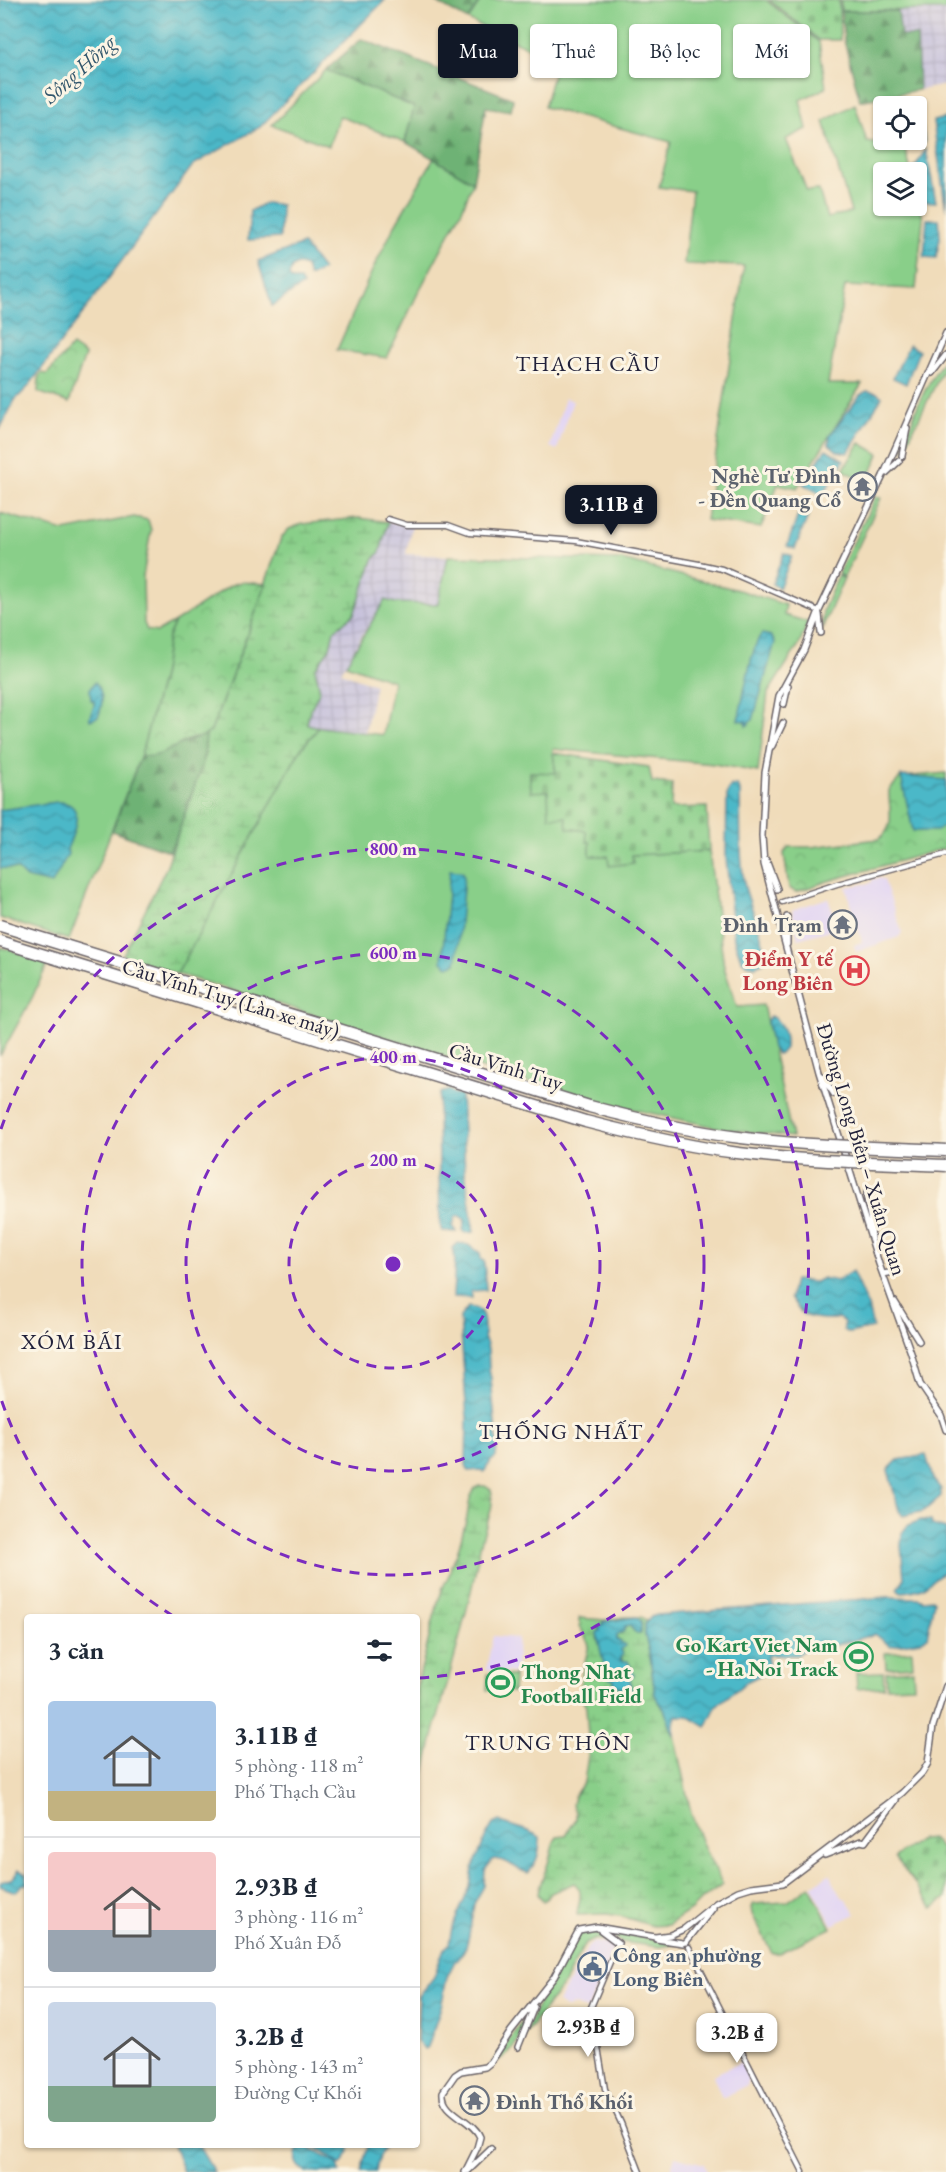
<!DOCTYPE html>
<html lang="vi">
<meta charset="utf-8">
<style>
body{margin:0;font-family:"EB Garamond",serif;background:#f6f6f7;color:#1f2937;height:100vh;display:flex;flex-direction:column;font-size:22px;white-space:nowrap}
*{box-sizing:border-box;margin:0}
p{font-size:20px;color:#747a83}
.icon{flex:none;width:33px;height:33px;fill:none;stroke:currentColor;stroke-width:2;stroke-linecap:round;stroke-linejoin:round}
.map{position:relative;flex:1;overflow:hidden}
.drawer{position:absolute;left:24px;top:1614px;width:396px;height:534px;display:flex;flex-direction:column;background:#fff;border-radius:6px;box-shadow:0 2px 4px #0004}
.drawer>*{flex:none}
.guide{position:absolute;left:438px;top:24px;width:417px;height:54px;display:flex;gap:12px}
.buttons{position:absolute;left:873px;top:96px;display:grid;gap:12px}
.buttons a{display:grid;place-items:center;width:54px;height:54px;border-radius:6px;background:#fff;box-shadow:0 2px 4px #0004;font-size:30px}
.price{position:absolute;translate:-50% -51px;padding:0 14px;border-radius:12px;background:#fff;color:#222;font-size:20px;line-height:39px;filter:drop-shadow(0 2px 3px #0008)}
.price::after{content:'';position:absolute;left:50%;top:36px;width:18px;height:14px;margin-left:-9px;background:inherit;clip-path:polygon(0 0,100% 0,50% 100%)}
.price.current{background:#111827;color:#fff}
ul{padding:0;list-style:none}
li{display:flex;align-items:center;gap:18px;height:150px;padding:0 24px}
li+li{border-top:2px solid #e0e1e3}
li span{display:grid;place-items:center;flex:none;width:168px;height:120px;border-radius:6px;color:#555}
li>.icon{margin-inline-start:auto}
span .icon{width:72px;height:72px;fill:#fffc;stroke-width:1}
li b{font-size:26px}
h2{display:flex;justify-content:space-between;align-items:center;height:72px;padding:0 24px;font-size:26px}
.chip{padding:0 21px;border-radius:6px;background:#fff;box-shadow:0 2px 4px #0004;font-size:21px;line-height:54px}
.chip.current{background:#111827;color:#fff}
.map>svg:first-child{display:block}
.built{fill:#e1d4f4}
.industrial{fill:url(#industrial-grid)}
.green{fill:#89cf89;stroke:#567862;stroke-width:1.5}
.forest{fill:url(#forest-firs);stroke:#486a58;stroke-width:1.5}
.wetland{fill:url(#wetland-marsh);stroke:#567862;stroke-width:1.5;fill-rule:evenodd}
.cemetery{fill:url(#cemetery-stones);stroke:#567862;stroke-width:1.5}
.park{fill:url(#park-crowns);stroke:#567862;stroke-width:1.5}
.water{fill:url(#water-waves);stroke:#376d82;stroke-width:1.5}
.lines{fill:none;stroke-linecap:round;stroke-linejoin:round}
.tertiary-casing{stroke:#6a6367;stroke-width:7}
.primary-casing{stroke:#6a6367;stroke-width:8}
.tertiary{stroke:#fff;stroke-width:4}
.primary{stroke:#fff;stroke-width:5}
.trunk-bridge-casing{stroke:#6a6367;stroke-width:9;stroke-linecap:butt}
.trunk-bridge{stroke:#fff;stroke-width:6}
.ring{fill:none;stroke:#7b2cbf;stroke-width:3;stroke-dasharray:10 8}
.labels{text-anchor:middle;dominant-baseline:central;stroke-width:6;stroke-linejoin:round;paint-order:stroke}
.worship-label{font-size:21px;font-weight:bold;fill:#5b616d;stroke:#fcf5e5;text-anchor:end}
.health-label{font-size:21px;font-weight:bold;fill:#be3a42;stroke:#fcf5e5;text-anchor:end}
.street-label{font-size:21px;fill:#22223b;stroke:#fcf5e5}
.leisure-label{font-size:21px;font-weight:bold;fill:#27864d;stroke:#fcf5e5;text-anchor:end}
.service-label{font-size:21px;font-weight:bold;fill:#4e5e75;stroke:#fcf5e5;text-anchor:start}
.water-label{font-size:22px;font-style:italic;fill:#31566c;stroke:#fcf5e5}
.neighbourhood-label{font-size:22px;letter-spacing:1.5px;fill:#22223b;stroke:#fcf5e5}
.centre{fill:#7b2cbf;stroke:#fcf5e5;stroke-width:3}
.ring-label{font-size:18px;text-anchor:middle;font-weight:bold;fill:#7b2cbf;stroke:#fcf5e5;stroke-width:6;stroke-linejoin:round;paint-order:stroke}
</style>
<div class="map">
<svg width="946" height="2172" viewBox="0 0 946 2172">
<defs>
<pattern id="industrial-grid" width="8" height="8" patternUnits="userSpaceOnUse" patternTransform="scale(1.5)"><rect width="8" height="8" fill="#c5c0db"/><path d="M0 4h8M4 0v8" fill="none" stroke="#a9a5bd"/></pattern>
<pattern id="forest-firs" width="22" height="20" patternUnits="userSpaceOnUse" patternTransform="scale(1.5)"><rect width="22" height="20" fill="#6eb275"/><path d="M5 1l3.5 6h-7zM16 11l3.5 6h-7z" fill="#5a9061"/></pattern>
<pattern id="wetland-marsh" width="20" height="14" patternUnits="userSpaceOnUse" patternTransform="scale(1.5)"><rect width="20" height="14" fill="#89cf89"/><path d="M1 5h8M5 5V1M11 12h8M15 12V8" fill="none" stroke="#76b177"/></pattern>
<pattern id="cemetery-stones" width="16" height="16" patternUnits="userSpaceOnUse" patternTransform="scale(1.5)"><rect width="16" height="16" fill="#89cf89"/><path d="M2 7V4a2 2 0 0 1 4 0v3zM10 15v-3a2 2 0 0 1 4 0v3z" fill="#76b177"/></pattern>
<pattern id="park-crowns" width="20" height="18" patternUnits="userSpaceOnUse" patternTransform="scale(1.5)"><rect width="20" height="18" fill="#89cf89"/><path d="M2 6a3 3 0 1 1 6 0M12 15a3 3 0 1 1 6 0" fill="none" stroke="#76b177"/></pattern>
<pattern id="water-waves" width="16" height="10" patternUnits="userSpaceOnUse" patternTransform="scale(1.5)"><rect width="16" height="10" fill="#4cb8c8"/><path d="M0 5q4-4 8 0t8 0" fill="none" stroke="#3f95a4"/></pattern>
</defs>
<rect width="100%" height="100%" fill="#fcf5e5"/>
<filter id="ink" filterUnits="userSpaceOnUse"><feTurbulence type="fractalNoise" baseFrequency=".0167" numOctaves="2"/><feDisplacementMap in="SourceGraphic" scale="12" xChannelSelector="R" yChannelSelector="G"/><feConvolveMatrix kernelMatrix="1 2 1 2 8 2 1 2 1" color-interpolation-filters="sRGB"/></filter>
<filter id="wash" filterUnits="userSpaceOnUse"><feTurbulence type="fractalNoise" baseFrequency=".008" numOctaves="4" result="noise"/><feDisplacementMap in="SourceGraphic" scale="24" xChannelSelector="R" yChannelSelector="G"/><feGaussianBlur stdDeviation="1.35" result="paint"/><feColorMatrix in="noise" values="0 0 0 0 0 0 0 0 0 0 0 0 0 0 0 0 0 1.4 0 .05"/><feComposite in="paint" operator="in"/></filter>
<g filter="url(#wash)">
<rect width="100%" height="100%" fill="#f0dcba"/>
<!-- built -->
<path class="built" d="M565,398l8,3 -16,49 -7,-3z
M880,878l4,2 18,52 -3,5 -43,15 -2,-7 8,-3 -16,-55 25,-4 2,-4z
M828,898l6,19 -6,1 3,12 -33,9 -6,-29z
M493,1636l25,2 -2,35 -30,-3z
M829,1874l13,23 5,3 9,14 -24,11 -20,-39z
M594,1942l21,3 -28,65 -11,-5 -10,2 -8,-5 31,-57z
M741,2062l8,17 -2,6 -25,13 -9,-23z
M675,2156l29,8 3,8h-37z"/>
<!-- industrial -->
<path class="industrial" d="M946,10v75l-27,5 -2,-53 -16,-1 -3,-25z
M388,522l24,3 -6,29 42,2 -10,48 -42,-1 -11,-3 -24,37 -20,35 34,13 -10,47 -58,-7 3,-14 10,-21 -5,-21 15,-21 4,-17 20,-18 19,-53 7,-8z"/>
<!-- green -->
<path class="green" d="M481,0h285l53,42 7,46 -26,12 7,29 -21,10 21,52 12,-1 8,28 24,-6 -27,-91 31,-17 12,38 38,5 6,25h-27v34h32l1,-13 6,26 -7,70 -71,-3 -17,98h34l-65,104 -19,-4 -17,44 -55,-8 38,-254 -60,-2 8,-73 -33,-4 12,-45 -127,-35 13,-46 -89,-41z
M841,0h105v10l-105,1z
M326,70l89,37 -10,35 -66,-26 -10,30 -57,-21z
M434,158l39,24 -11,28 -44,83 -31,65 -50,-8 35,-79 23,-46z
M946,357v6l-43,88c10,-39 20,-62 43,-94z
M860,443l19,11 -12,28 -24,-12z
M876,496l5,2 -37,79 -6,-3z
M0,513l64,18 70,-14 14,3 3,10 -8,46 1,47 3,7 10,2 18,-10 -7,15 -5,36 -22,82 -72,185 -69,-22z
M448,556l174,4 120,31 44,14 -2,10 24,7 -8,21 -32,50 -10,79 -44,-8 -161,-15 3,25 -26,-1 1,18h17c10,14 20,35 38,40l4,10 18,15 101,-5 15,116 13,40 26,-2 29,132 -73,-9 -151,-33 -286,-90 -105,-31 123,-224 19,-23 64,8 10,-54 -47,-17 39,-64 11,3 42,1z
M838,576l6,2 -22,51 1,-18z
M0,947l24,7 23,11 -15,33 -32,58z
M912,1651l1,15 -27,2 -1,-15z
M913,1670l1,16 -27,1 -1,-15z
M883,1672l1,15 -27,2 -1,-16z
M488,1674l26,2 -1,16 -26,-2z
M595,1928l17,13 -18,-2 -9,4 -22,42 -39,51c8,-20 42,-94 57,-105 3,-2 10,-2 14,-3z
M602,1929l74,15 -16,3 -39,-5z
M532,2007c-9,23 -15,46 -39,56z"/>
<!-- forest -->
<path class="forest" d="M432,0h49l-13,20z
M841,11h57l3,25h16l2,54 -59,11 -16,-61z
M361,39l152,60 -2,12 -25,-4 -13,75 -68,-40 9,-35 -88,-37z
M206,735l-2,25 -33,92 -59,-21 29,-76c13,5 35,-9 46,-14 6,-3 13,-4 19,-6z"/>
<!-- wetland -->
<path class="wetland" d="M358,518l30,4 -8,30 -7,8 -19,54 -20,17 -4,17 -15,21 5,21 -10,21 -3,13 12,3 -19,23 -123,224 -55,-18 44,-88 38,-108 2,-25 5,-4 40,-106 30,-87 8,-9 13,-5z
M479,1486h6l6,4c5,20 -8,38 -11,57 -11,63 -30,124 -46,186 -6,22 -9,45 -17,66v-113l19,-77 7,-22 7,-14 1,-8 6,-11 10,-37 3,-19 5,-10z
M625,1617h16l6,4 -2,3v11l5,21 5,39 9,14 10,26 17,78 12,33 20,39 -20,13 -12,12 -23,15 -15,1 -33,-10 -14,-2 -29,1c0,-12 9,-22 -3,-32l-23,10 -4,6 -4,2 -5,-7c2,-13 8,-22 11,-34 3,-9 3,-16 8,-24l9,-1 10,-16v-6l-4,-8 2,-9 10,-14 5,-33 -3,-42 -4,-8 -1,-21 8,-33 -9,-19v-8l25,2zM626,1619l15,2v12l-7,-2 -4,-5h-5l-1,5 -7,4v5l4,2 1,19h6l5,15 -3,1 1,15 -17,-7v-5c-13,-13 -9,-26 -17,-42l7,-13z"/>
<!-- cemetery -->
<path class="cemetery" d="M769,0h70l1,40h-21z
M553,753l96,14 3,15 20,2 -1,24 36,-1 2,44 -77,4 1,8 -24,3 -1,-10h-18v-14h-3l-1,-11 -19,-3 -1,-11h-17l-1,-26 -17,1 -1,-20 26,1z
M932,1838l14,17v43l-13,10 -38,-51 26,-18z"/>
<!-- park -->
<path class="park" d="M72,346l13,9 -16,48 -31,-11 1,-16 3,-3 5,1z
M241,582l25,2 -55,147c-7,7 -15,6 -23,9 -12,6 -34,21 -47,15l22,-82 5,-36 7,-15 56,-37z
M946,773v75l-118,33 -32,11 -7,-4 -5,-35 4,-6h23l68,-8c18,-13 9,-31 10,-49l12,-13z
M810,1886l21,42 -52,25h-7l-20,-39 -1,-7 3,-3 33,-2z"/>
<!-- water -->
<path class="water" d="M0,0h385l-125,127 -67,38 -165,222 -13,13 -15,29z
M920,113l5,30 -14,4 -28,-4 -1,-27 2,24h32l1,-26z
M946,118v92l-13,-89z
M926,149l10,53 -16,-1 -4,-29h-2l-1,-2z
M265,203l16,2 -1,33 -32,2 2,-29z
M927,219h12l1,19 -4,20 -12,-1z
M303,244l20,26 -14,7 -3,-10 -9,-3 -5,3 -3,9 3,4h8l3,5 -31,21 -14,-45z
M909,345l10,6 -13,33 -13,-6z
M867,391l10,2 5,4 -34,56 -11,-2 -8,-7 1,-9 30,-40z
M826,449l18,11 -21,35 -20,-11z
M801,507l9,4 -15,38 -8,-3z
M784,553l8,3 -13,32 -7,-4z
M762,634l9,2 4,6 -22,78 -5,2 1,2 -3,2v-5l-8,-1 1,-4c4,-16 13,-74 23,-82z
M95,682c9,10 8,23 3,35l-8,3c-2,-6 6,-11 4,-19l-3,-1 -1,-11z
M901,776l45,4v44l-9,7h-24z
M731,786h6l3,4c1,32 -1,66 5,97 6,25 22,51 18,76l-8,3 -9,-2 -5,-5 -7,-20 -8,-81 1,-65z
M57,802c30,0 18,29 10,47l1,5 -16,30 -26,-6 -9,-9 -17,-1v-58z
M450,870l13,2 1,5 -7,79 -1,7 -8,3 -6,-5z
M770,1016c13,5 16,20 15,32l-5,6h-3l-5,-6 -5,-27z
M449,1090l7,5h5l4,76 9,61 -9,1 -2,-2 2,-11 -5,-4h-4l-3,10 4,6 -15,-1 -2,-6 -2,-114 2,-18z
M458,1243l10,2 12,8 1,7 3,1 2,29 -15,1 1,7 -19,-1 2,-39 -2,-10z
M852,1271l16,36 5,21 -24,5 -5,-3v-8l-6,-4c-6,2 -9,1 -15,1 -20,-1 -22,-5 -33,-21l4,-18 21,2 7,-4 15,3z
M468,1307c20,1 15,17 16,29 0,4 3,6 3,9 3,10 0,22 4,33l6,67 -1,12 -5,4 -7,11 -3,-2 -12,1 -3,-6 1,-46 -7,-102z
M926,1455l7,24 8,10v7l-17,15 -21,5 -4,-5 -11,-41 10,-10z
M921,1520l10,1 1,4 14,4v41c-21,13 -17,20 -45,22l-3,-3 6,-10 -3,-33 1,-13 6,-8z
M887,1597l32,1 4,2 9,-1 2,2 -7,36 -7,4 -30,5 -15,-12 -52,15 -13,-3 -13,9h-28l-2,1 2,10 -8,9 -13,6 -31,24 -11,22 -18,-11h-12l-2,7v12l-10,-26 -9,-14 -5,-39 -5,-21v-11l6,-7 6,-2z
M636,1617l5,4v12h-5l-6,-7h-5l-1,5 -7,4v5l9,5 -5,4 2,6 -3,2 1,4h7l6,15 -4,1 1,16 -17,-9v-4c-5,-2 -4,0 -7,-6 -2,-2 -10,-39 -10,-42l3,-1 -1,-5 4,-1v-3z
M499,1821c14,7 28,7 41,16 0,13 -3,27 -12,36 -14,-4 -20,-14 -35,-14l-8,11 -1,16 -10,18 -5,31 -3,12 -8,13 -3,1 -8,16 -5,26 -14,44 -3,2 -8,-7 2,-46 15,-19 9,-26 6,-7 3,-16 18,-41 3,-19 13,-32 7,-12z
M19,1870l8,4v10l-5,1 -6,7 -16,-6 1,-4 12,-4z
M173,2145h25l16,27h-31z
M308,2145l4,5 26,14 2,8h-34c-13,-6 -12,-15 -7,-26z
M312,2145h39l-2,7 -8,13z
M368,2145h18l-7,10 -3,17h-15z"/>
</g>
<g filter="url(#ink)">
<g class="lines">
<defs>
<path id="tertiary" d="M388,519l19,6h41l22,8 106,8 123,23 23,5 97,42
M782,902l55,-18 109,-30
M618,1943l-29,69 5,11 11,66 16,34 19,49
M689,1947l114,225"/>
<path id="primary" d="M946,333l-63,143 -64,135 -15,39 -25,46 -14,77 -3,63 2,28 55,208 60,192 32,89 9,31 21,31 5,15
M932,373l14,-18
M902,456l5,-28
M886,473l13,-12
M819,614l2,19
M784,704l4,-18
M772,746l11,-23
M766,860l11,29
M787,944v-27
M822,1076l12,18
M867,1192c-1,15 7,30 4,45
M883,1274l11,-2
M895,1302l24,39
M825,1855l36,-14 4,1 31,-42
M598,1928l20,15
M656,1939l27,4
M686,1942l27,-34
M518,2047l16,-40
M468,2171l23,-22
M465,2172l12,-24 3,-11c-7,-18 -39,-24 -37,-45l12,-17 6,-4 24,-4 6,-5 20,-31 43,-54 25,-47 18,-3 58,10 15,-2 14,-6 32,-26 22,-12 13,-4 32,-4 119,-90 20,-20 6,-10 5,-37 13,-40"/>
</defs>
<!-- tertiary casing -->
<use href="#tertiary" class="tertiary-casing"/>
<!-- primary casing -->
<use href="#primary" class="primary-casing"/>
<!-- tertiary -->
<use href="#tertiary" class="tertiary"/>
<!-- primary -->
<use href="#primary" class="primary"/>
<defs>
<path id="trunk-bridge" d="M0,923l590,181c49,13 99,25 149,31 68,9 138,10 207,13
M0,928l589,181c50,13 100,25 152,31 68,8 137,10 205,13
M0,939l586,180c51,13 102,25 153,32 69,8 138,9 207,12
M0,944l585,180c50,13 100,25 152,31 69,9 139,10 209,13"/>
</defs>
<!-- trunk-bridge casing -->
<use href="#trunk-bridge" class="trunk-bridge-casing"/>
<!-- trunk-bridge -->
<use href="#trunk-bridge" class="trunk-bridge"/>
</g>
</g>
<!-- distance rings -->
<g class="ring">
<circle cx="393" cy="1264" r="104"/>
<circle cx="393" cy="1264" r="207"/>
<circle cx="393" cy="1264" r="311"/>
<path d="M173 1616A415 415 0 0 1 1 1399M1 1129A415 415 0 1 1 418 1678"/>
</g>
<!-- icons -->
<defs>
<symbol id="temple-ring" viewBox="-11 -11 22 22"><circle r="9.5" fill="#fcf5e5" stroke="#6b7280" stroke-width="1.5"/><path d="M0-6L5-2H3V0L6.5 2.5H4V6H1.5V3h-3V6H-4V2.5H-6.5L-3 0V-2H-5Z" fill="#6b7280"/></symbol>
<symbol id="hospital-ring" viewBox="-11 -11 22 22"><circle r="9.5" fill="#fcf5e5" stroke="#e0444e" stroke-width="1.5"/><path d="M-5-5h3v3.5h4V-5h3V5h-3V1.5h-4V5h-3Z" fill="#e0444e"/></symbol>
<symbol id="stadium-ring" viewBox="-11 -11 22 22"><circle r="9.5" fill="#fcf5e5" stroke="#2e9e5b" stroke-width="1.5"/><path d="M0-5a6.5 5 0 1 0 0 10a6.5 5 0 1 0 0-10ZM-3.5-1.8h7v3.6h-7Z" fill="#2e9e5b"/></symbol>
<symbol id="civic-ring" viewBox="-11 -11 22 22"><circle r="9.5" fill="#fcf5e5" stroke="#5c6f8a" stroke-width="1.5"/><path d="M-.6-6.5H3V-4.5H.6V-3L4-1V1h2V6H-6V1h2V-1L-.6-3ZM-1.2 2.5V6h2.4V2.5Z" fill="#5c6f8a"/></symbol>
</defs>
<g fill-rule="evenodd">
<use href="#temple-ring" x="846" y="470" width="33" height="33"/>
<use href="#temple-ring" x="826" y="908" width="33" height="33"/>
<use href="#hospital-ring" x="838" y="954" width="33" height="33"/>
<use href="#stadium-ring" x="842" y="1640" width="33" height="33"/>
<use href="#stadium-ring" x="484" y="1666" width="33" height="33"/>
<use href="#civic-ring" x="576" y="1950" width="33" height="33"/>
<use href="#temple-ring" x="458" y="2084" width="33" height="33"/>
</g>
<g class="labels">
<!-- worship labels -->
<g class="worship-label">
<text x="841" y="475">Nghè Tư Đình<tspan x="841" dy="24">- Đền Quang Cổ</tspan></text>
<text x="822" y="924">Đình Trạm</text>
<text x="496" y="2101" text-anchor="start">Đình Thổ Khối</text>
</g>
<!-- health labels -->
<g class="health-label">
<text x="833" y="958">Điểm Y tế<tspan x="833" dy="24">Long Biên</tspan></text>
</g>
<!-- street labels -->
<g class="street-label">
<text transform="translate(231 998) rotate(17)">Cầu Vĩnh Tuy (Làn xe máy)</text>
<text transform="translate(506 1066) rotate(17)">Cầu Vĩnh Tuy</text>
<text transform="translate(862 1149) rotate(73)">Đường Long Biên – Xuân Quan</text>
</g>
<!-- leisure labels -->
<g class="leisure-label">
<text x="838" y="1644">Go Kart Viet Nam<tspan x="838" dy="24">- Ha Noi Track</tspan></text>
<text x="521" y="1671" text-anchor="start">Thong Nhat<tspan x="521" dy="24">Football Field</tspan></text>
</g>
<!-- service labels -->
<g class="service-label">
<text x="613" y="1954">Công an phường<tspan x="613" dy="24">Long Biên</tspan></text>
</g>
<!-- water labels -->
<g class="water-label">
<text transform="translate(79 69) rotate(-42)">Sông Hồng</text>
</g>
<!-- neighbourhood labels -->
<g class="neighbourhood-label">
<text x="588" y="363">THẠCH CẦU</text>
<text x="72" y="1341">XÓM BÃI</text>
<text x="561" y="1431">THỐNG NHẤT</text>
<text x="548" y="1742">TRUNG THÔN</text>
</g>
</g>
<circle cx="393" cy="1264" r="9" class="centre"/>
<g class="ring-label">
<text x="393" y="855">800 m</text>
<text x="393" y="959">600 m</text>
<text x="393" y="1063">400 m</text>
<text x="393" y="1166">200 m</text>
</g>
</svg>
<div class="buttons">
<a><svg class="icon" aria-label="locate" viewBox="0 0 24 24"><circle cx="12" cy="12" r="6"/><path d="M12 2v4M12 18v4M2 12h4M18 12h4"/></svg></a>
<a><svg class="icon" aria-label="layers" viewBox="0 0 24 24"><path d="M12 4l9 5-9 5-9-5zM3 14l9 5 9-5"/></svg></a>
</div>
<b class="price current" style="left:611px;top:536px">3.11B ₫</b>
<b class="price" style="left:588px;top:2058px">2.93B ₫</b>
<b class="price" style="left:737px;top:2064px">3.2B ₫</b>
<div class="guide">
<a class="chip current">Mua</a>
<a class="chip">Thuê</a>
<a class="chip">Bộ lọc</a>
<a class="chip">Mới</a>
</div>
<section class="drawer">
<h2>3 căn<svg class="icon" aria-label="filters" viewBox="0 0 24 24"><path d="M4 7h16M4 17h16"/><circle cx="9" cy="7" r="2"/><circle cx="15" cy="17" r="2"/></svg></h2>
<ul>
<li><span style="background:linear-gradient(#a9c7e8 75%,#c2b280 0)"><svg class="icon" aria-label="home" viewBox="0 0 24 24"><path d="M3 11l9-7 9 7M6 9v11h12V9"/></svg></span><div><b>3.11B ₫</b><p>5 phòng · 118 m²</p><p>Phố Thạch Cầu</p></div></li>
<li><span style="background:linear-gradient(#f6c9c9 65%,#9aa5b1 0)"><svg class="icon" aria-label="home" viewBox="0 0 24 24"><path d="M3 11l9-7 9 7M6 9v11h12V9"/></svg></span><div><b>2.93B ₫</b><p>3 phòng · 116 m²</p><p>Phố Xuân Đỗ</p></div></li>
<li><span style="background:linear-gradient(#c9d6e8 70%,#7fa58c 0)"><svg class="icon" aria-label="home" viewBox="0 0 24 24"><path d="M3 11l9-7 9 7M6 9v11h12V9"/></svg></span><div><b>3.2B ₫</b><p>5 phòng · 143 m²</p><p>Đường Cự Khối</p></div></li>
</ul>
</section>
</div>
